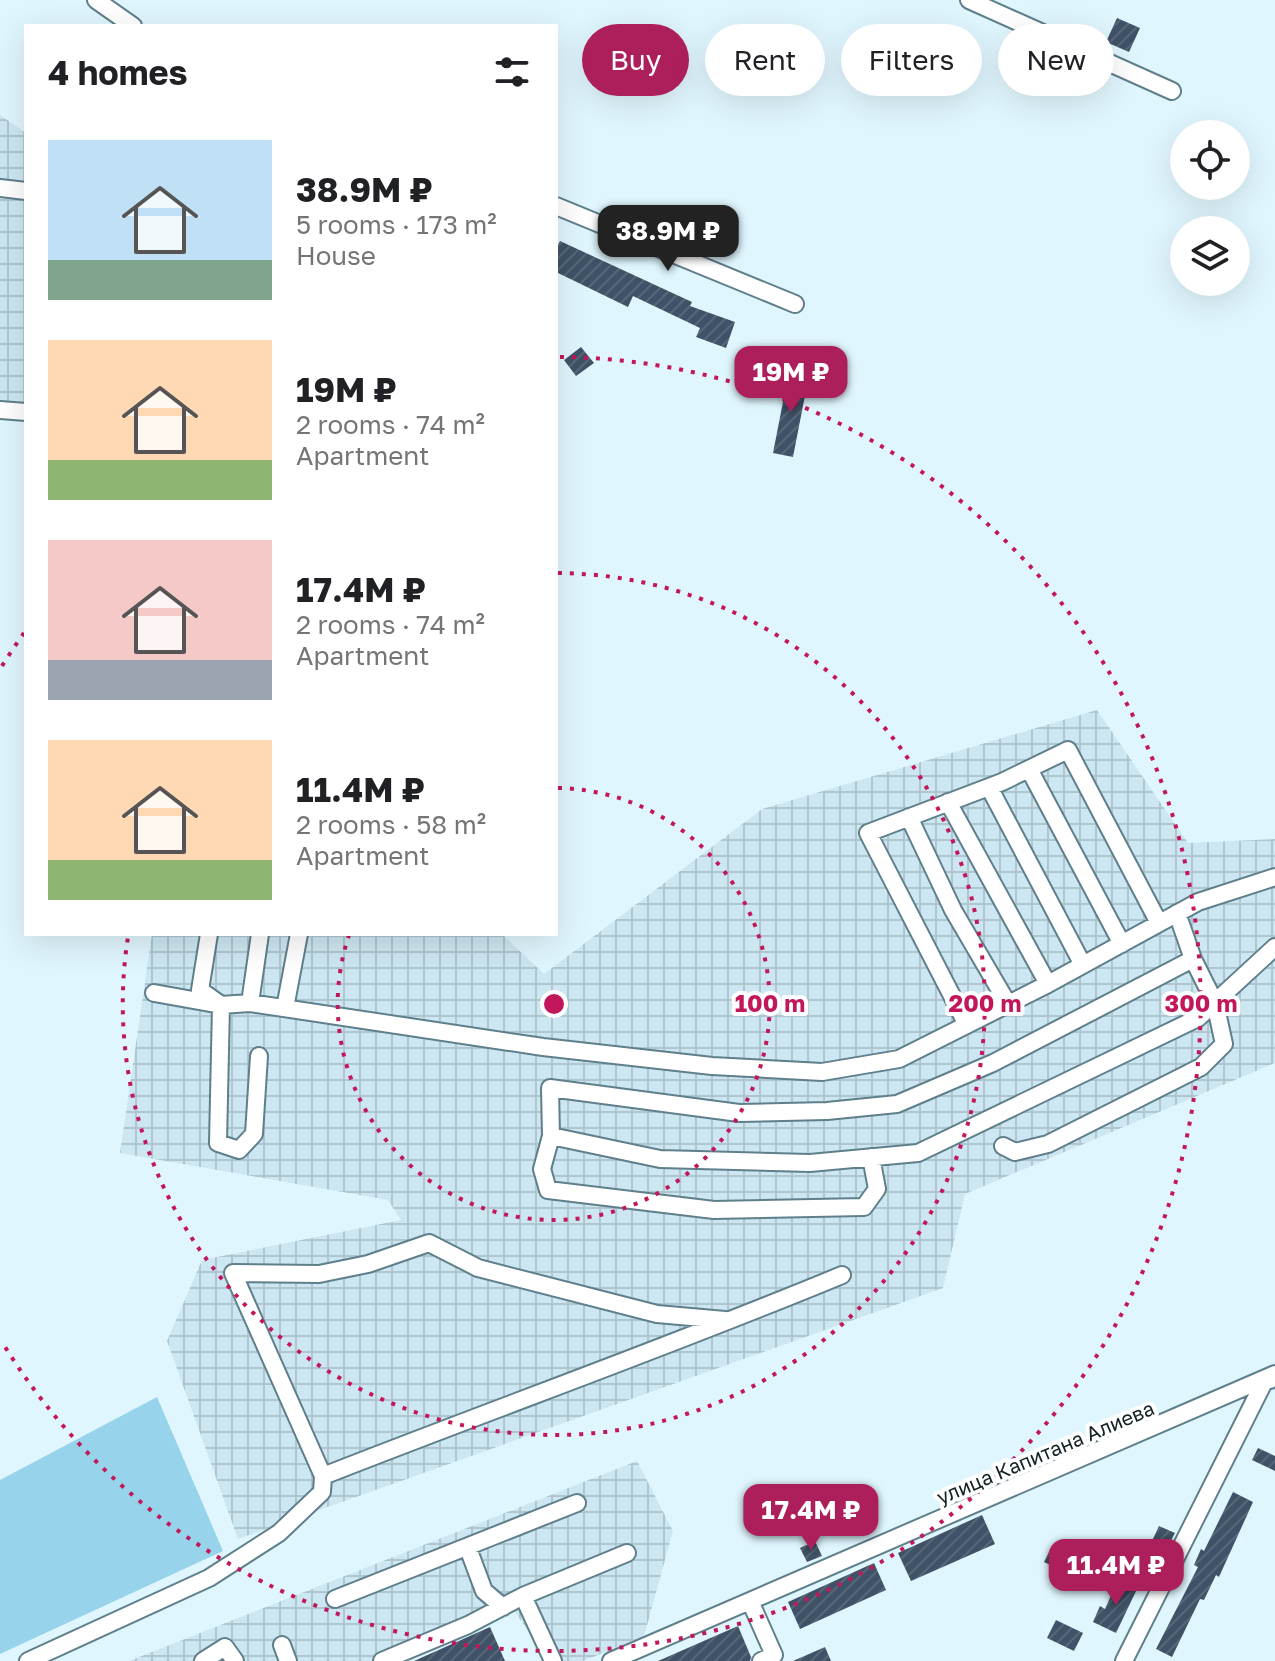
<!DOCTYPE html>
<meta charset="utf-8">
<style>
body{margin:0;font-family:"Golos Text",sans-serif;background:#f6f6f6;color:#202124;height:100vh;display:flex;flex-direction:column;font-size:30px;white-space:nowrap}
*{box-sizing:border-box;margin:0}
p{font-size:26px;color:#757577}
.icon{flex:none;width:44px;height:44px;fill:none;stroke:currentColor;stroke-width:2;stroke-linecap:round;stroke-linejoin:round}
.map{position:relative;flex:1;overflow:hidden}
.side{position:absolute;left:24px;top:24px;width:534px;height:912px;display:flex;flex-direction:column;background:#fff;border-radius:0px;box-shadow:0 8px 32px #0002}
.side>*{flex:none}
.guide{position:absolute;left:582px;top:24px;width:572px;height:72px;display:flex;gap:16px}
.controls{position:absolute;left:1170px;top:120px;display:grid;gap:16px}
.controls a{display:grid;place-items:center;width:80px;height:80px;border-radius:50%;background:#fff;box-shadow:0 8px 32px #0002;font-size:40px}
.price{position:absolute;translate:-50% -68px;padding:0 18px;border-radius:16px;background:#ad1f5b;color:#fff;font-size:26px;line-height:52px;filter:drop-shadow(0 2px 4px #0008)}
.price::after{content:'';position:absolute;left:50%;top:48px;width:24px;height:18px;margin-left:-12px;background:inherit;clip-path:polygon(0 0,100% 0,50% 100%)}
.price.on{background:#222;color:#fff}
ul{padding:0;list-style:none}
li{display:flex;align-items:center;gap:24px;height:200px;padding:0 24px}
li span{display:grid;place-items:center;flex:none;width:224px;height:160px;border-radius:0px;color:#555}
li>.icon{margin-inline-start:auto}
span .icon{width:96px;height:96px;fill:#fffc;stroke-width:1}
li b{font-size:34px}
h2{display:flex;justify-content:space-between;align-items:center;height:96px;padding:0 24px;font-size:34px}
.tag{padding:0 28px;border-radius:36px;background:#fff;box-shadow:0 8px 32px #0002;font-size:28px;line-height:72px}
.tag.on{background:#ad1f5b;color:#fff}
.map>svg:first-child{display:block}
.industrial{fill:url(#industrial-grid)}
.green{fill:#97d3ea}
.building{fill:url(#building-hatch)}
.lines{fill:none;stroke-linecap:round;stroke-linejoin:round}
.minor-casing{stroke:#5e7f8b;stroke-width:20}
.minor{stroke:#fff;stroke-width:16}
.ring{fill:none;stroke:#c2185b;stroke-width:4;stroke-dasharray:4 8}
.labels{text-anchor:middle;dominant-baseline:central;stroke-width:8;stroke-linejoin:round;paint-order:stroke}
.street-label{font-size:20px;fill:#142126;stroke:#fff}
.centre{fill:#c2185b;stroke:#fff;stroke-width:4}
.ring-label{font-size:24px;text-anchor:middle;font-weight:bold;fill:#c2185b;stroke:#fff;stroke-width:8;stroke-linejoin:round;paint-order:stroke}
</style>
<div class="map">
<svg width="1275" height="1661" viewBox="0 0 1275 1661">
<defs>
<pattern id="industrial-grid" width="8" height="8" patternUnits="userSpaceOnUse" patternTransform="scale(2)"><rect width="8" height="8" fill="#cde7f2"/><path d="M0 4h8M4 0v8" fill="none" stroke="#afc6cf"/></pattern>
<pattern id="building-hatch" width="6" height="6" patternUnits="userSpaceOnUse" patternTransform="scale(2)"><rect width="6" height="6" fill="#3f5267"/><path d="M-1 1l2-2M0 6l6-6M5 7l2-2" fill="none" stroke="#576778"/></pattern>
</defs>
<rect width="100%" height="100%" fill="#e0f6fe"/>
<!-- industrial -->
<path class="industrial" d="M0,115l26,18v286l-26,-2z
M1097,710l91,133 87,-4v224l-310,131 -22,94 -705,251 -71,-198 35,-81 199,-40 -13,-20 -268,-47 32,-219h350l42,40 218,-165z
M637,1461l36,70 -29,105 -61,25h-34l-34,-49 -116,49h-270z"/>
<!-- green -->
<path class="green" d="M157,1397l66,154 -223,103v-174z"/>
<!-- building -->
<path class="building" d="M1117,18l23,10 -11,24 -23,-10z
M560,241l132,61 -2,4 45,16 -9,26 -30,-11 4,-9 -67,-32 -5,11 -72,-35v-23z
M581,347l13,16 -18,13 -12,-16z
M789,371l20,4 -16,82 -20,-4z
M1258,1448l17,8v15l-23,-11z
M1233,1492l20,10 -34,75 -3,-2 -12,25 -4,-1 -28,58 -16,-8 42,-82 -4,-2 7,-16 3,2z
M982,1515l13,29 -84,37 -13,-28z
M1159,1526l16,7 -8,15 -15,-7z
M815,1541l7,15 -15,6 -7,-14z
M1052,1546l17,8 -8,16 -17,-8z
M874,1563l12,27 -86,39 -12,-27z
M1118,1580l19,9 -21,44 -23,-11 7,-16 5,3z
M1056,1620l27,13 -9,18 -27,-13z
M738,1626l13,31 -1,4h-92z
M490,1627l15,34h-91z
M825,1647l6,14h-38z"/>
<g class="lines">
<defs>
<path id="minor" d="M96,0l37,26
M969,0l203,91
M0,188l26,3
M556,206l239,98
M0,410l26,2
M1029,769l93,175
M989,787l94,178
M948,802l100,182
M909,817l44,93 55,94
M209,934l-9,56 21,15 -3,138 21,7 15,-16 5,-78
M154,993l67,12 29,-2 293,44 169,19 110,6 77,-13 149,-75 150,-82 77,-25
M250,1003l10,-69
M285,1008l14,-74
M967,1025l-99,-192 134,-51 66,-32 91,173
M551,1136l-1,-48 189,25 88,-2 70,-7 96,-41 200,-104
M1003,1146l12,6 33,-8 153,-77 23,-23 -9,-41 -22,-44 -16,-46
M871,1157l6,32 -13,18 -150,3 -166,-20 -6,-21 9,-33 109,23 150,4 108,-10 280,-135 77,-71
M323,1476l-90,-203 86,1 49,-10 61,-21 49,25 179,46 68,6
M468,1548l16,43 19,16
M523,1596l30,65
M335,1599l242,-96
M750,1601l24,54 -13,6
M282,1645l6,16
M28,1661l181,-83 70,-45 43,-41 1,-16c173,-68 348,-130 519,-201
M203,1661l22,-14 10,14
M382,1661l86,-36 55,-29 104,-43
M611,1661l664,-287
M1124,1661l142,-283 4,2"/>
</defs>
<!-- minor casing -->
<use href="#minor" class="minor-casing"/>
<!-- minor -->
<use href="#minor" class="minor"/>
</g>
<!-- distance rings -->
<g class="ring">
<path d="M558 788A216 216 0 1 1 349 935"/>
<path d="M558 573A431 431 0 1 1 128 937"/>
<path d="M2 666A647 647 0 0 1 24 633M560 357A647 647 0 1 1 2 1342"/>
</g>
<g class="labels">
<!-- street labels -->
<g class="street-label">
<text transform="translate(1045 1452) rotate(-23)">улица Капитана Алиева</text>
</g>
</g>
<circle cx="554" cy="1004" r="12" class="centre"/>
<g class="ring-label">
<text x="770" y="1012">100 m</text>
<text x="985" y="1012">200 m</text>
<text x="1201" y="1012">300 m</text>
</g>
</svg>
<div class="controls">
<a><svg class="icon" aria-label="locate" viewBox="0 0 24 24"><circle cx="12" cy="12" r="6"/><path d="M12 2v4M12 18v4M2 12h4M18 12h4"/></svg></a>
<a><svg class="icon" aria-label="layers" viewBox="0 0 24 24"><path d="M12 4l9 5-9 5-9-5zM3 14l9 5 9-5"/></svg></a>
</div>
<b class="price on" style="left:668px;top:273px">38.9M ₽</b>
<b class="price" style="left:791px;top:414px">19M ₽</b>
<b class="price" style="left:811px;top:1552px">17.4M ₽</b>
<b class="price" style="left:1116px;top:1607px">11.4M ₽</b>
<div class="guide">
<a class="tag on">Buy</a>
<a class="tag">Rent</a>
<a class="tag">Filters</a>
<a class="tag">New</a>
</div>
<section class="side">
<h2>4 homes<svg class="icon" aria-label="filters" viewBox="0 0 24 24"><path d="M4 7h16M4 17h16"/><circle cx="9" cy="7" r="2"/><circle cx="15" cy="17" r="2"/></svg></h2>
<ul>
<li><span style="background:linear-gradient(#bfe0f5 75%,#7fa58c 0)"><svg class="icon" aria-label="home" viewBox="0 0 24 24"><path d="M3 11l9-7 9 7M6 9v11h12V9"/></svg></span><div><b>38.9M ₽</b><p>5 rooms · 173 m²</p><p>House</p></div></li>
<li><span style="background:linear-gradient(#ffd9b3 75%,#8fb573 0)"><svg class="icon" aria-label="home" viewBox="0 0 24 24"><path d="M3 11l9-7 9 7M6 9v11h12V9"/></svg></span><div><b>19M ₽</b><p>2 rooms · 74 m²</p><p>Apartment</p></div></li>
<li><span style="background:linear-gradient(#f6c9c9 75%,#9aa5b1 0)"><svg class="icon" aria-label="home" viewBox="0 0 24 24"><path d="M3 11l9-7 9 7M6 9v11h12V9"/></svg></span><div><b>17.4M ₽</b><p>2 rooms · 74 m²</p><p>Apartment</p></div></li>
<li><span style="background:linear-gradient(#ffd9b3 75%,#8fb573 0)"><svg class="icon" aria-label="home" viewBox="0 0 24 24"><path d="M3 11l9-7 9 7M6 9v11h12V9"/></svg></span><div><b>11.4M ₽</b><p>2 rooms · 58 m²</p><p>Apartment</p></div></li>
</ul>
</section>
</div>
